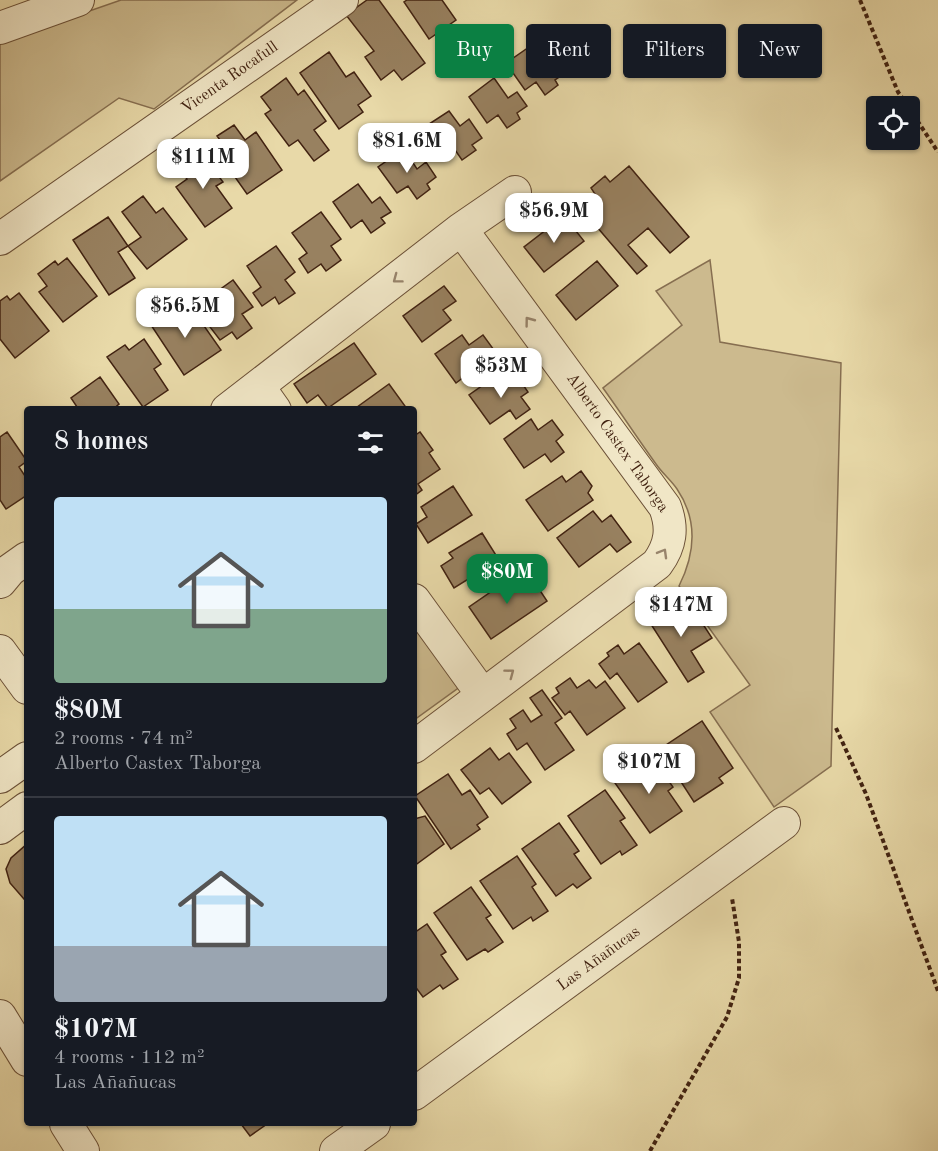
<!DOCTYPE html>
<meta charset="utf-8">
<style>
body{margin:0;font-family:"Old Standard TT",serif;background:#242831;color:#f1f3f6;height:100vh;display:flex;flex-direction:column;font-size:22px;white-space:nowrap}
*{box-sizing:border-box;margin:0}
p{font-size:20px;color:#9ea1a6}
.icon{flex:none;width:33px;height:33px;fill:none;stroke:currentColor;stroke-width:2;stroke-linecap:round;stroke-linejoin:round}
.map{position:relative;flex:1;overflow:hidden}
.drawer{position:absolute;left:24px;top:406px;width:393px;height:720px;display:flex;flex-direction:column;background:#171b24;border-radius:6px;box-shadow:0 2px 4px #0004}
.drawer>*{flex:none}
.hud{position:absolute;left:435px;top:24px;width:412px;height:54px;display:flex;gap:12px}
.fabs{position:absolute;left:866px;top:96px;display:grid;gap:12px}
.fabs a{display:grid;place-items:center;width:54px;height:54px;border-radius:6px;background:#171b24;box-shadow:0 2px 4px #0004;font-size:30px}
.price{position:absolute;translate:-50% -51px;padding:0 14px;border-radius:12px;background:#fff;color:#222;font-size:20px;line-height:39px;filter:drop-shadow(0 2px 3px #0008)}
.price::after{content:'';position:absolute;left:50%;top:36px;width:18px;height:14px;margin-left:-9px;background:inherit;clip-path:polygon(0 0,100% 0,50% 100%)}
.price.on{background:#0b8043;color:#fff}
ul{padding:0;list-style:none}
li{display:grid;align-content:center;gap:12px;height:318px;padding:0 30px}
li+li{border-top:2px solid #363941}
li span{display:grid;place-items:center;height:186px;border-radius:6px;color:#555}
li>.icon{margin-inline-start:auto}
span .icon{width:108px;height:108px;fill:#fffc;stroke-width:1}
li b{font-size:26px}
h2{display:flex;justify-content:space-between;align-items:center;height:72px;padding:0 30px;font-size:26px}
.pill{padding:0 21px;border-radius:6px;background:#171b24;box-shadow:0 2px 4px #0004;font-size:21px;line-height:54px}
.pill.on{background:#0b8043;color:#fff}
.map>svg:first-child{display:block}
.green{fill:#ccba8e;stroke:#866e50;stroke-width:1.5}
.building{fill:#988160;stroke:#412211;stroke-width:1.5}
.lines{fill:none;stroke-linecap:round;stroke-linejoin:round}
.minor-casing{stroke:#6b5037;stroke-width:34}
.path{stroke:#412211;stroke-width:4;stroke-dasharray:4.5 3;stroke-linecap:butt}
.minor{stroke:#f0e6c6;stroke-width:32}
.oneway{stroke:#98846c}
.labels{text-anchor:middle;dominant-baseline:central;stroke-width:5;stroke-linejoin:round;paint-order:stroke}
.street-label{font-size:16px;fill:#412211;stroke:#f0e6c6}
</style>
<div class="map">
<svg width="938" height="1151" viewBox="0 0 938 1151">
<rect width="100%" height="100%" fill="#e8d9a8"/>
<filter id="stains"><feTurbulence type="fractalNoise" baseFrequency=".00333" numOctaves="4"/><feColorMatrix values="0 0 0 0 .2 0 0 0 0 .09 0 0 0 0 .02 0 0 0 .5 -.17"/></filter>
<radialGradient id="worn" r=".72"><stop offset=".6" stop-color="#630" stop-opacity="0"/><stop offset="1" stop-color="#630" stop-opacity=".3"/></radialGradient>
<!-- green -->
<path class="green" d="M121,0h176l-143,109 -35,-11 -119,83v-139z
M710,260l10,82 121,21 -10,403 -57,41 -64,-95 40,-27 -71,-99c16,-32 19,-66 -2,-97 -6,-9 -15,-16 -21,-25 -18,-25 -35,-51 -53,-76l79,-63 -26,-34z
M414,623l47,63 -47,34z"/>
<!-- building -->
<path class="building" d="M367,0h12l46,63 -23,17 -8,-10 -13,10 -16,-23 9,-6 -28,-36z
M407,0h35l14,20 -27,19 -25,-37z
M532,45l14,20 8,-7 11,15 -10,7 3,5 -13,10 -9,-13 -11,8 -19,-27z
M329,52l17,25 8,-5 17,24 -13,9 5,7 -24,17 -39,-56z
M286,78l12,17 6,-5 22,31 -12,9 15,20 -15,11 -16,-21 -9,6 -24,-32 6,-4 -10,-13z
M494,78l14,20 9,-6 10,14 -10,7 3,6 -13,9 -9,-13 -11,8 -18,-26z
M449,111l11,15 9,-7 13,19 -10,7 4,5 -14,10 -9,-13 -11,7 -19,-26z
M234,125l11,15 11,-8 26,38 -35,24 -29,-41 8,-5 -9,-12z
M404,149l13,20 9,-7 10,15 -9,7 3,5 -13,10 -9,-13 -11,7 -19,-26z
M200,151l23,31 -7,4 16,22 -27,19 -29,-40 11,-8 -9,-12z
M629,166l60,71 -19,16 -22,-25 -20,17 19,21 -10,8 -57,-67 15,-13 -4,-6 14,-12 5,6z
M358,184l14,19 8,-6 11,15 -10,6 4,5 -14,10 -9,-13 -11,8 -18,-26z
M143,196l13,17 7,-5 24,31 -40,30 -19,-23 13,-9 -19,-25z
M321,212l20,27 -10,7 10,14 -15,11 -5,-7 -13,9 -9,-14 8,-6 -15,-20z
M564,216l20,25 -40,31 -20,-25z
M108,217l20,29 -10,6 17,26 -26,17 -36,-55z
M276,246l19,26 -10,8 10,13 -16,11 -4,-7 -13,9 -9,-13 8,-6 -14,-21z
M67,258l30,38 -34,26 -24,-30 8,-6 -9,-12 17,-13 3,4z
M597,261l21,25 -42,34 -20,-25z
M233,280l20,27 -11,7 10,14 -15,11 -5,-7 -12,8 -10,-13 8,-6 -14,-20z
M444,286l12,15 -13,9 8,10 -29,22 -19,-26z
M19,293l30,38 -34,27 -15,-19v-38l7,-5 3,4z
M190,306l31,44 -37,25 -35,-53 18,-12 6,8z
M462,335l7,10 14,-10 11,15 -7,5 9,13 -14,9 -6,-9 -20,15 -21,-29z
M144,339l17,25 -7,5 14,21 -25,17 -36,-50 18,-12 4,5z
M354,343l22,31 -48,34 -10,-13 -11,8 -13,-19z
M496,376l7,10 14,-10 11,16 -7,5 9,12 -14,10 -6,-9 -20,14 -21,-29z
M100,377l19,27 -7,6h-33l-8,-12z
M389,384l16,22 -5,4h-47z
M531,419l7,11 14,-10 11,15 -7,6 8,11 -13,10 -6,-8 -21,14 -20,-29z
M7,432l20,29 -8,6 8,12v16l-21,14 -6,-9v-63z
M420,432l13,18 -4,3 11,16 -22,15 4,6 -8,6v-60z
M581,471l11,15 -4,7 5,7 -45,31 -22,-31 36,-24 4,6z
M453,486l19,29 -44,28 -12,-19 11,-7 -6,-10z
M593,511l9,11 9,-7 20,27 -14,10 -7,-8 -31,23 -22,-29z
M482,533l17,27 -45,28 -13,-22 12,-8 -4,-5z
M518,573l10,16 9,-3 10,15 -56,38 -22,-32z
M673,602l11,17 11,-7 17,26 -21,13 13,21 -16,10 -41,-64z
M639,643l28,39 -29,20 -21,-29 -7,6 -11,-15 10,-8 -2,-3 11,-8 6,9z
M570,678l7,10 12,-8 7,8 9,-7 20,27 -38,27 -17,-24 -5,4 -13,-17 7,-5 -3,-5z
M542,690l20,28 -7,5 19,27 -29,20 -18,-27 -10,7 -10,-16 9,-6 -6,-9 13,-9 8,12 11,-7 -12,-17z
M702,721l31,47 -14,10 4,5 -29,19 -20,-31 6,-4 -14,-22z
M490,748l9,12 10,-7 22,29 -29,22 -13,-16 -9,6 -19,-24z
M652,757l21,30 -5,4 14,20 -32,22 -35,-50z
M448,774l14,21 8,-5 18,27 -11,8 3,4 -29,20 -36,-53z
M605,790l20,28 -5,3 17,24 -15,10 -2,-4 -19,13 -33,-48z
M425,816l19,28 -30,22v-47z
M559,823l20,28 -5,3 17,24 -14,10 -4,-4 -17,12 -34,-47z
M27,844v53l-3,2 -14,-16 -4,-14 5,-11z
M517,856l19,28 -4,3 16,24 -15,10 -2,-4 -18,12 -33,-48z
M471,887l20,28 -5,3 17,24 -15,10 -3,-3 -18,11 -33,-47z
M427,924l19,28 -5,3 17,24 -15,10 -3,-4 -17,12 -9,-12v-52z
M241,1124h26l-17,12z"/>
<g class="lines">
<defs>
<path id="minor" d="M0,28l78,-28
M461,229l54,-37
M0,239l342,-239
M258,386l17,24
M227,410l234,-181 204,278c8,21 6,38 -8,57l-243,183
M0,582l10,-12 17,-12
M414,600l68,94
M0,651l27,37
M0,777l27,-19
M0,828l27,-20
M0,1016l27,44
M414,1094l370,-271
M66,1124l17,27
M336,1151l38,-27"/>
</defs>
<!-- minor casing -->
<use href="#minor" class="minor-casing"/>
<!-- path -->
<path class="path" d="M860,0l38,92 10,14
M909,108l29,44
M836,728l30,66 72,197
M650,1151l77,-134 12,-39v-36l-7,-44"/>
<!-- minor -->
<use href="#minor" class="minor"/>
</g>
<!-- one-way arrows -->
<defs><path id="oneway-chevron" d="M-2-3.5L2.5 0L-2 3.5" fill="none" stroke-width="1.6" stroke-linecap="round" stroke-linejoin="round" transform="scale(1.5)"/></defs>
<g class="oneway">
<use href="#oneway-chevron" transform="translate(397 279) rotate(143)"/>
<use href="#oneway-chevron" transform="translate(529 321) rotate(-127)"/>
<use href="#oneway-chevron" transform="translate(663 553) rotate(-60)"/>
<use href="#oneway-chevron" transform="translate(510 673) rotate(-37)"/>
</g>
<g class="labels">
<!-- street labels -->
<g class="street-label">
<text transform="translate(230 78) rotate(-35)">Vicenta Rocafull</text>
<text transform="translate(617 443) rotate(55)">Alberto Castex Taborga</text>
<text transform="translate(599 959) rotate(-36)">Las Añañucas</text>
</g>
</g>
<rect width="100%" height="100%" filter="url(#stains)"/>
<rect width="100%" height="100%" fill="url(#worn)"/>
</svg>
<div class="fabs">
<a><svg class="icon" aria-label="locate" viewBox="0 0 24 24"><circle cx="12" cy="12" r="6"/><path d="M12 2v4M12 18v4M2 12h4M18 12h4"/></svg></a>
</div>
<b class="price" style="left:407px;top:174px">$81.6M</b>
<b class="price" style="left:203px;top:190px">$111M</b>
<b class="price" style="left:554px;top:244px">$56.9M</b>
<b class="price" style="left:185px;top:339px">$56.5M</b>
<b class="price" style="left:501px;top:399px">$53M</b>
<b class="price on" style="left:507px;top:605px">$80M</b>
<b class="price" style="left:681px;top:638px">$147M</b>
<b class="price" style="left:649px;top:795px">$107M</b>
<div class="hud">
<a class="pill on">Buy</a>
<a class="pill">Rent</a>
<a class="pill">Filters</a>
<a class="pill">New</a>
</div>
<section class="drawer">
<h2>8 homes<svg class="icon" aria-label="filters" viewBox="0 0 24 24"><path d="M4 7h16M4 17h16"/><circle cx="9" cy="7" r="2"/><circle cx="15" cy="17" r="2"/></svg></h2>
<ul>
<li><span style="background:linear-gradient(#bfe0f5 60%,#7fa58c 0)"><svg class="icon" aria-label="home" viewBox="0 0 24 24"><path d="M3 11l9-7 9 7M6 9v11h12V9"/></svg></span><div><b>$80M</b><p>2 rooms · 74 m²</p><p>Alberto Castex Taborga</p></div></li>
<li><span style="background:linear-gradient(#bfe0f5 70%,#9aa5b1 0)"><svg class="icon" aria-label="home" viewBox="0 0 24 24"><path d="M3 11l9-7 9 7M6 9v11h12V9"/></svg></span><div><b>$107M</b><p>4 rooms · 112 m²</p><p>Las Añañucas</p></div></li>
</ul>
</section>
</div>
